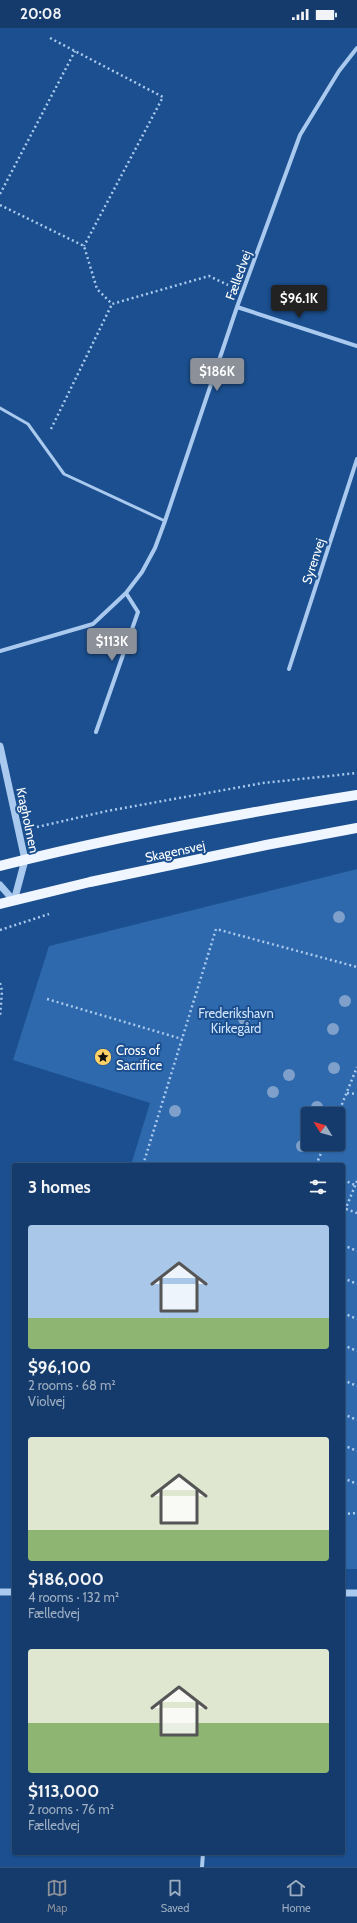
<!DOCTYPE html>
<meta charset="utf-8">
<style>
body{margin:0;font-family:Cabin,sans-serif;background:#214673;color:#f1f3f6;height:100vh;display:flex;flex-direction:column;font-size:15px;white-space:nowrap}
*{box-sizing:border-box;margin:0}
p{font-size:13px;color:#9dadc1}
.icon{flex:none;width:22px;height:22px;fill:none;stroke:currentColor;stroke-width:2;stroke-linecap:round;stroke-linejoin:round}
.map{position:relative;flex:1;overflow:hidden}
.side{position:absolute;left:12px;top:1135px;width:333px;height:692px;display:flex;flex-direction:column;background:#143b6b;border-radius:4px;box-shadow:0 1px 3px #0004,0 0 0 1px #33557e}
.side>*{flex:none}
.needle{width:26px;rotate:307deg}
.controls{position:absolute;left:301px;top:1079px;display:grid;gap:8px}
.controls a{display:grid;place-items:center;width:44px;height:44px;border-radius:4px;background:#143b6b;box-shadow:0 1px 3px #0004,0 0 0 1px #33557e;font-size:20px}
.price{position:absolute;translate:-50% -34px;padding:0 9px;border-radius:4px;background:#8c9099;color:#fff;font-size:13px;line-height:26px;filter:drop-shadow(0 1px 2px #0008)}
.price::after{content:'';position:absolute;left:50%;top:24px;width:12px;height:9px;margin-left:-6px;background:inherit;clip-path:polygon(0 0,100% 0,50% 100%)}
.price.on{background:#222;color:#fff}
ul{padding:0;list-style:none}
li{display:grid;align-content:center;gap:8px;height:212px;padding:0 16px}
li span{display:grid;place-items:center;height:124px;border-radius:4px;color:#555}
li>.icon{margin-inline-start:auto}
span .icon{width:72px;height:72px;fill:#fffc;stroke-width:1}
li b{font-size:17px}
h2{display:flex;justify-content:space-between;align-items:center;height:48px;padding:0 16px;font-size:17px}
.status{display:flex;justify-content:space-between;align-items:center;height:28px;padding:0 20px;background:#143b6b;direction:ltr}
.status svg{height:11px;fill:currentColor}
.menu{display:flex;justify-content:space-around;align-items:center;height:56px;border-top:1px solid #33557e;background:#143b6b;font-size:11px;color:#9dadc1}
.menu a{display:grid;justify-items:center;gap:2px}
.menu .on{color:#8c9099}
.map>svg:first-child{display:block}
.green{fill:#2e69ad;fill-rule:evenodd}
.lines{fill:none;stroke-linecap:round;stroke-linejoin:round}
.path{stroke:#a9c9ee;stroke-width:2.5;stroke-dasharray:2 3;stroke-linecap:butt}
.service{stroke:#a9c9ee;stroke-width:3}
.minor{stroke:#a9c9ee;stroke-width:4}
.tertiary{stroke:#a9c9ee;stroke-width:7}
.primary{stroke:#f0f6ff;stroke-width:10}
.tree{fill:#7ea0ca}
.labels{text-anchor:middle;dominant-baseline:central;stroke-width:4;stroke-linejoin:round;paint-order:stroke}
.street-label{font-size:13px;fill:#fff;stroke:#1b4f8f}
.park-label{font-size:13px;fill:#cfe3fa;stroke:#1b4f8f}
.poi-label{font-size:13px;fill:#fff;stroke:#1b4f8f;text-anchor:start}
</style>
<div class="status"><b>20:08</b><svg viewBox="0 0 49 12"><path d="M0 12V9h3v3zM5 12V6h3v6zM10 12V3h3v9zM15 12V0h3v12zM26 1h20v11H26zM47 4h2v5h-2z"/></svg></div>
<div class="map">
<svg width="357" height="1839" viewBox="0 0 357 1839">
<rect width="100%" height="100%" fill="#1b4f8f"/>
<!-- green -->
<path class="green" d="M357,841v700h-14v-404h-212l19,-62 -137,-43 36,-114zM308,1086h30v30h-30z"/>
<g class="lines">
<!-- path -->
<path class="path" d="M50,10l113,59 -79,149
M0,166l75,-143
M0,177l84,41 13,43 15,15 97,-28 19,9
M51,401l61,-125
M37,799l70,-16 156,-28 94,-10
M0,902l49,-16
M0,955l2,8 -2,26
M47,971l135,40
M347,1065l10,1
M338,1086l19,-47
M143,1137l73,-236 141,38
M316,1137l9,-21
M343,1152l12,5
M346,1181l11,4
M343,1187l14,-34
M343,1217l14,6
M343,1250l14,6
M343,1285l14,6
M343,1317l14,6
M343,1352l14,6
M343,1386l14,6
M343,1417l14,6
M343,1450l14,6
M343,1486l14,-1"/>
<!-- service -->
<path class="service" d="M0,380l28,16 36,50 101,47"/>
<!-- minor -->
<path class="minor" d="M237,279l120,39
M0,623l93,-27 33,-31 16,-21 13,-24 10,-27 72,-214 63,-172 39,-64 18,-23
M289,641l68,-210
M96,704l42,-120 -12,-19
M202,1839l1,-14"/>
<!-- tertiary -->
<path class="tertiary" d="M0,718l25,114 -11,41
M0,857l14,16
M0,1564h14
M343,1565h14"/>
<!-- primary -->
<path class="primary" d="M0,838c118,-30 237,-52 357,-71
M0,876l90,-22 176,-37 91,-17"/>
</g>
<!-- trees -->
<g class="tree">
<circle cx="339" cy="889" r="6"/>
<circle cx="345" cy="973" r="6"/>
<circle cx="244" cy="991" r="6"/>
<circle cx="333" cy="1001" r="6"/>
<circle cx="334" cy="1040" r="6"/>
<circle cx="289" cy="1047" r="6"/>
<circle cx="273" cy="1064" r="6"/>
<circle cx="317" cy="1079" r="6"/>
<circle cx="175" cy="1083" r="6"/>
<circle cx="302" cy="1118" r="6"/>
</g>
<!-- icons -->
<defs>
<symbol id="sight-disc" viewBox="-11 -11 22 22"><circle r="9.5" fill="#ffd166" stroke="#1b4f8f"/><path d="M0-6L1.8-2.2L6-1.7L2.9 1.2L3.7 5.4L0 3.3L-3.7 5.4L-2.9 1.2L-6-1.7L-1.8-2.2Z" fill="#111"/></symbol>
</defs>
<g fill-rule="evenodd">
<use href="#sight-disc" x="93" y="1019" width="20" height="20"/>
</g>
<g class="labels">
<!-- street labels -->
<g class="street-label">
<text transform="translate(238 247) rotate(-70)">Fælledvej</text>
<text transform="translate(313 533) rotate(-72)">Syrenvej</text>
<text transform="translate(28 792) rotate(78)">Kragholmen</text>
<text transform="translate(175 823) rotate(-12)">Skagensvej</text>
</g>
<!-- park labels -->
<g class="park-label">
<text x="236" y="985">Frederikshavn<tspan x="236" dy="15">Kirkegård</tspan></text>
</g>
<!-- poi labels -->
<g class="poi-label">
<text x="116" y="1022">Cross of<tspan x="116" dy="15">Sacrifice</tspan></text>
</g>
</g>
</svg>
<div class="controls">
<a><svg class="needle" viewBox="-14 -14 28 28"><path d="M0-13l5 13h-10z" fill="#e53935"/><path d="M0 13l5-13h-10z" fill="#9dadc1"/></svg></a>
</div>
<b class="price on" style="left:299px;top:291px">$96.1K</b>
<b class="price" style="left:217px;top:364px">$186K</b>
<b class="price" style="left:112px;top:634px">$113K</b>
<section class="side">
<h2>3 homes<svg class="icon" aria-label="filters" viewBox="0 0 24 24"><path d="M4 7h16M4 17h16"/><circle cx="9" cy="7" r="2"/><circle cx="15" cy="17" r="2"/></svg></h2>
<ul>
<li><span style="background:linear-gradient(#a9c7e8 75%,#8fb573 0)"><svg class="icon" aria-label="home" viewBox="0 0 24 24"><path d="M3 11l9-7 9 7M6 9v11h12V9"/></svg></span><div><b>$96,100</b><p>2 rooms · 68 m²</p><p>Violvej</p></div></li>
<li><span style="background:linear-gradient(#dfe7d0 75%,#8fb573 0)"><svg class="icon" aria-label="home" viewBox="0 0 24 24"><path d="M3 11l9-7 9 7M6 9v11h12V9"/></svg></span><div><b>$186,000</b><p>4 rooms · 132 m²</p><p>Fælledvej</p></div></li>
<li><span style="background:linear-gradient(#dfe7d0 60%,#8fb573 0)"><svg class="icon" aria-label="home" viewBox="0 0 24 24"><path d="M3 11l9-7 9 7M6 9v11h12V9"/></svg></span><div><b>$113,000</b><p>2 rooms · 76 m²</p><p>Fælledvej</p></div></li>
</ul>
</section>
</div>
<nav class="menu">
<a class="on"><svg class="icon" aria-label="map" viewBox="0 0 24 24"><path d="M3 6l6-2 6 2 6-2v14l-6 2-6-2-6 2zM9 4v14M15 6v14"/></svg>Map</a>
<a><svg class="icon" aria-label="saved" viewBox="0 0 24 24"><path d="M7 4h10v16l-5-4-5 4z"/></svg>Saved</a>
<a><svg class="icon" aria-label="home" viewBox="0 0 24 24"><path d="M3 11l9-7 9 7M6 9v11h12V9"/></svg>Home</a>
</nav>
